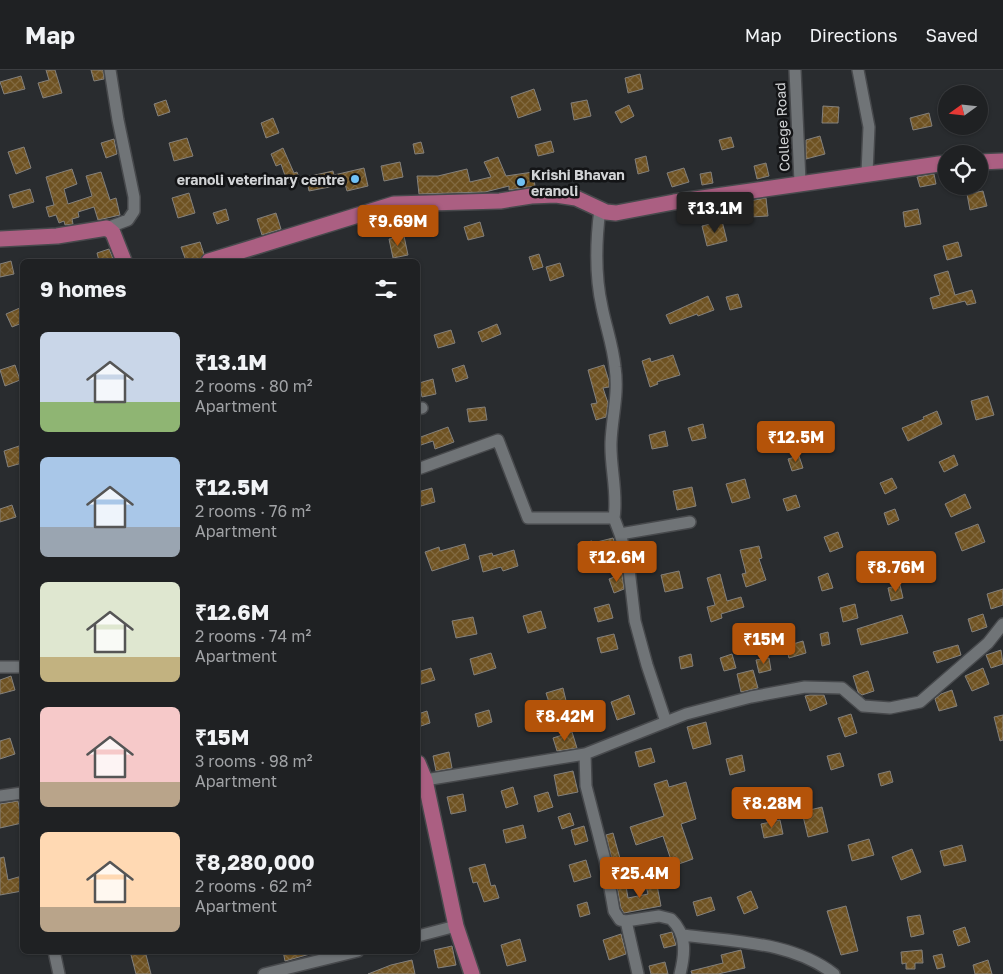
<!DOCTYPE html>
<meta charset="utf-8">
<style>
body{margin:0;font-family:"Golos Text",sans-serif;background:#2c2e30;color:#f1f3f6;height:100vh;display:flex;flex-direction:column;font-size:19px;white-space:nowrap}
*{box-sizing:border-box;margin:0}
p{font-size:16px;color:#a1a3a6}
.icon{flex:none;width:28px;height:28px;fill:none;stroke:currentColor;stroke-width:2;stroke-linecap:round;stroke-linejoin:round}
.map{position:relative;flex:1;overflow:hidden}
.details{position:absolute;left:20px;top:189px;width:400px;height:695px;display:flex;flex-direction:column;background:#1f2123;border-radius:8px;box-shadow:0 1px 4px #0004,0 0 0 1px #3c3e41}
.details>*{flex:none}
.needle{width:32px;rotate:255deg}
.buttons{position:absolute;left:938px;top:15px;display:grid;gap:10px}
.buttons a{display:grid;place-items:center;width:50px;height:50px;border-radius:50%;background:#1f2123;box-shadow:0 1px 4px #0004,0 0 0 1px #3c3e41;font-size:25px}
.price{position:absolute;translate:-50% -42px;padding:0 11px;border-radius:5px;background:#b45309;color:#fff;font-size:16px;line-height:32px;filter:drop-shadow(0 1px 2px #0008)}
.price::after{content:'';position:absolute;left:50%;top:30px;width:15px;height:11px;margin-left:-8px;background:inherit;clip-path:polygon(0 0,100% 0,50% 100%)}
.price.on{background:#222;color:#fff}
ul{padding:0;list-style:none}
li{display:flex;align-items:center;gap:15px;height:125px;padding:0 20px}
li span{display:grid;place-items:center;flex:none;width:140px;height:100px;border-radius:8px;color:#555}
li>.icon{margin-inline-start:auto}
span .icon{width:60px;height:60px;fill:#fffc;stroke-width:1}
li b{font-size:21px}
h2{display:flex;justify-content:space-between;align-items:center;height:60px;padding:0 20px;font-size:21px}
header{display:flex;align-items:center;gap:30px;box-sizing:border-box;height:70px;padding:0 25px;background:#1f2123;border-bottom:1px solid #3c3e41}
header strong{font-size:24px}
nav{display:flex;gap:28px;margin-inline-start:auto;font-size:18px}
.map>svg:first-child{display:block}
.building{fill:url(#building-cross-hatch);stroke:#83807c}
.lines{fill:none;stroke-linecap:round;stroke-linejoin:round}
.minor-casing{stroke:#47494c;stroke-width:14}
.major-casing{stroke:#47494c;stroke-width:18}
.minor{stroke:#707477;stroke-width:11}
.major{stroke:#ab5f82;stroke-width:15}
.poi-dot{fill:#70c1f4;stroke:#131416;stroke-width:2}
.labels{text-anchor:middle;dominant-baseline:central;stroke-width:5;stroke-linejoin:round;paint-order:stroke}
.street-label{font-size:14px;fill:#d1d3d5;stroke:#131416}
.poi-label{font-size:14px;font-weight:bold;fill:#d1d3d5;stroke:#131416;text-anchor:start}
</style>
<header>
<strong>Map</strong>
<nav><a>Map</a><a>Directions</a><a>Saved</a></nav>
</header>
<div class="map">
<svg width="1003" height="904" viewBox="0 0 1003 904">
<defs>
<pattern id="building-cross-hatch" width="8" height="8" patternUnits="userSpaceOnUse" patternTransform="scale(1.25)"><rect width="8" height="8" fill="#6e5222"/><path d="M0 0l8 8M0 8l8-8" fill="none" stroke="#826a41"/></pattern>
</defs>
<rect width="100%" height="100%" fill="#292c2f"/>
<!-- building -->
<path class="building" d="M46,0h9l7,23 -19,5 -5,-15 11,-3z
M91,0h12l1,9 -10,2z
M640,4l3,15 -15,4 -3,-15z
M21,6l4,13 -21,5 -4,-12z
M534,19l7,21 -23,8 -7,-21z
M166,30l4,12 -12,4 -4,-12z
M587,30l4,16 -17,4 -3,-17z
M629,35l5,11 -13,7 -6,-11z
M823,36l16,1 -1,16h-16z
M929,43l3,13 -19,4 -3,-12z
M273,48l6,15 -13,5 -5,-15z
M820,66l5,18 -19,5v-19z
M731,67l3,10 -12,3 -3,-10z
M187,68l6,18 -19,5 -5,-18z
M114,69l3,15 -11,4 -5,-15z
M551,71l3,11 -16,4 -3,-11z
M421,72l3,11 -9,1 -2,-10z
M24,77l7,21 -15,6 -8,-22z
M283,78l11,25 3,-1 3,8 -12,4 -7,-20 -5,2 -5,-12z
M646,86l3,15 -11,3 -3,-15z
M498,87l8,19 27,-4 2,14 -26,4v-4l-24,6 -66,2 -2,-18h21l29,-7 3,13 21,-5 -7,-15z
M400,92l3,15 -19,4 -3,-15z
M766,93l3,13 -12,3 -3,-13z
M364,98l4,18 -21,5 -2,-7 -36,7 -3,-14 27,-6 1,4z
M684,98l5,14 -17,5 -5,-14z
M72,99l5,15 -13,5 4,15 24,-8 -6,-20 15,-4 9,28 6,-2 4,17 -22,5 -4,-13 -16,5 1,5 -7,2 1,5 -8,1 -1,-4 -5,2 -3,-8 -7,2 -3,-10 8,-2 -8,-28z
M711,102l2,11 -11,2 -2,-11z
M934,104l2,10 -16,3 -3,-10z
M30,119l4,13 -21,6 -4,-13z
M983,121l4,15 -17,4 -3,-16z
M189,123l6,20 -17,5 -6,-20z
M766,128l2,18 -18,1 -1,-16z
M226,139l3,11 -12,4 -4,-11z
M918,139l3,15 -16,3 -2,-15z
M276,143l5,16 -19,6 -5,-16z
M722,151l5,20 -20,5 -5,-20z
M480,152l4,14 -16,4 -4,-13z
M404,166l4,19 -15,3 -4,-19z
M200,172l4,12 -4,5 -14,2 -5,-14z
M958,172l4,14 -15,4 -4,-14z
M109,179l5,12h-15l-2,-8z
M539,184l4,13 -10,3 -4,-13z
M11,191l3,13 -14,3v-13z
M560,193l4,13 -14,5 -4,-14z
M948,201l7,24 17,-5 4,13 -9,2 -2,-4 -32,8 -3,-11 10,-3 -6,-20z
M738,224l4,13 -12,3 -4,-13z
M708,226l6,14 -16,6 -1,-2 -27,10 -4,-9z
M22,237v16l-10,4 -6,-13z
M497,254l4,10 -19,8 -4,-10z
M451,260l4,13 -17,5 -4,-13z
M673,285l7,20 -23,7 1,2 -8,3 -8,-26 8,-3 1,4z
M15,295l5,15 -15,6 -5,-16z
M464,295l4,13 -12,4 -4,-13z
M604,295l5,16v6l-6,1 5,15 -2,14 -10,3 -5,-16 6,-1 -9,-33z
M433,309l3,15 -14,3 -3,-14z
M988,326l6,19 -18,5 -5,-19z
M485,337l2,13 -18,2 -2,-13z
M937,341l5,13 -34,17 -6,-13 22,-9 -1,-2z
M703,354l3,14 -14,3 -4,-13z
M448,357l6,15 -19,7 -2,-8 -15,5v-8z
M665,361l3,15 -16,3 -3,-14z
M22,375v18l-14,4 -4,-16z
M954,385l4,10 -14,7 -5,-10z
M799,386l4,12 -11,3 -4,-12z
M892,408l5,10 -12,6 -5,-11z
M745,409l5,19 -18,5 -6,-19z
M692,417l4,19 -19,4 -4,-19z
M432,418l3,14 -14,4 -3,-14z
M965,424l6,14 -20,9 -6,-13z
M796,425l4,12 -13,4 -4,-12z
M12,435l4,12 -16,5v-13z
M895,439l4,11 -11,5 -4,-12z
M978,454l7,18 -23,9 -7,-18z
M838,462l5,15 -13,5 -6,-15z
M613,468l5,14 -36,12 -4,-20 14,-3 1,2z
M465,474l4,15 -37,12 -7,-19 14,-5 1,4z
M759,476l3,12 -3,1 7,21 -20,7 -4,-13 4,-1 -6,-23z
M514,480l4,16 -15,5 -2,-4 -18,5 -4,-16 13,-3 1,3z
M928,484l3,12 -29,9 -5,-15z
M679,501l4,17 -18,4 -4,-17z
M828,503l5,15 -11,3 -4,-14z
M622,504l2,15 -10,4 -5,-14z
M720,504l7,27 14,-4 3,10 -23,7 1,4 -11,4 -4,-15 8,-2 -8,-27z
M900,515l3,13 -12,3 -3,-13z
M1003,519v16l-12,4 -4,-15z
M609,534l4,14 -15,4 -4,-14z
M855,534l3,14 -15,4 -3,-14z
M541,541l5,17 -18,5 -5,-17z
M983,544l4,13 -15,5 -4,-13z
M902,545l6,18 -47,12 -4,-16z
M473,547l4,17 -21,4 -4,-17z
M828,562l2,12 -8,2 -2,-12z
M614,564l4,15 -17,4 -4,-15z
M803,571l3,12 -17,5 -3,-12z
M958,575l3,10 -24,8 -4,-11z
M1001,580l2,14 -12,4 -5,-13z
M491,583l5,15 -22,7 -4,-16z
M691,584l2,12 -12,3 -2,-12z
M732,584l4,14 -12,3 -4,-13z
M769,588l2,12 -12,3 -3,-13z
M431,598l4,12 -17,5v-13z
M983,598l6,16 -17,7 -7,-15z
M753,600l5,18 -17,4 -4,-18z
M868,601l6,20 -12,4 -4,-3 -5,-16z
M11,606l4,14 -15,4v-14z
M563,618l4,17 -16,4 -5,-16z
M952,620l5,16 -18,5 -4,-12 6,-5z
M629,625l6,19 -18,6 -6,-18z
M810,625h14l3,9 -17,7 -5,-15z
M489,640l3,12 -14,5 -3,-13z
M427,641l3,12 -12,4v-13z
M851,644l6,19 -12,4 -7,-19z
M1003,645v25l-3,1 -6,-24z
M706,652l5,22 -18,5 -6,-22z
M572,662l5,16 -20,3 -4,-13z
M10,668l5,16 -15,5v-18z
M651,678l4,14 -16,5 -4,-15z
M449,682l3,16 -16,3 -3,-15z
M840,683l4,13 -13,4 -4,-14z
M742,685l3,16 -15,4 -4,-16z
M573,701l5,21 -20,4 -4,-21z
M890,701l3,11 -12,4 -3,-12z
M667,710l2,7 17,-5 10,37 -15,5 12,35 -20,7 -10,-30 -27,9 -6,-18 34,-11 -10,-32z
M513,717l5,17 -12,4 -5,-17z
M548,722l5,15 -15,5 -4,-16z
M463,724l3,17 -15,3 -4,-17z
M18,731l4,22 -22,5v-24z
M822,737l6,25 -20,5 -6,-25z
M570,743l4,12 -12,4 -4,-12z
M780,750l3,14 -19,4 -3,-14z
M523,755l3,13 -20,5 -3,-13z
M584,756l4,15 -13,4 -4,-15z
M613,763l8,29 -8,2 -7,-29z
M869,769l5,16 -22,6 -4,-16z
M962,775l4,16 -22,5 -4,-15z
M912,779l9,23 -20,8 -9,-23z
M4,787l4,23 14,-4v15l-22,4v-37z
M586,790l5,17 -17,5 -5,-17z
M485,794l6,22 4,-1 4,13 -15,4 -7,-20 -4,1 -4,-15z
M656,810l5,26 -37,7 -3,-5 -4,-21 9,-1 2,12 20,-4 -3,-12z
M751,821l7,17 -14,6 -7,-17z
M711,827l4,13 -18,6 -4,-14z
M587,832l3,12 -10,3 -3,-12z
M846,836l12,45 -17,4 -14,-44z
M920,845l4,19 -13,3 -4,-20z
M965,857l5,15 -12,4 -5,-15z
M672,862l4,13 -12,3 -4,-13z
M621,864l5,20 -17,6 -6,-20z
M520,869l6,22 -19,5 -6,-21z
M452,876l4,19 -18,3 -4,-18z
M741,880l4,18 -27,6h-26l-1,-3 32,-8 -2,-8z
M922,880l1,13h-8v6h-9v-6l-4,1 -1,-12z
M130,881h15l6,23h-15z
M283,881h27v3l-25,7z
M942,884l3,13 -8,2 -4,-13z
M412,890l3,14h-47l23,-9z
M988,890l4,14h-17l-2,-9z
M665,892l3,12h-17l-2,-8z"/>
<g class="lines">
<defs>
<path id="minor" d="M795,0l5,112
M858,0l11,57 -2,46
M600,139c-4,31 -5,67 2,98 4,20 11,39 13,60 4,27 -3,49 -4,75 -1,26 7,50 3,76
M107,158l21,-8 6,-9v-14l-16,-77 -8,-50
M418,339l4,-1
M418,399l80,-29 30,78h86l6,16 70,-12
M620,464l8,27 7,60 12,44 19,57
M0,597h22
M585,684l1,32 19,74 9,51 6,9 6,1 33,-5 12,3c16,15 14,35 9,55
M425,710l160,-26 101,-40 65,-17 54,-10 37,1 21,18 27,2 30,-6 68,-59 15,-19
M0,726l22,-3
M626,851l12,53
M683,865c51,7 108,6 151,39
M418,866l38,-10
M54,881l5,23
M264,904l94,-23"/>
<path id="major" d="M979,92l24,-1
M0,169l57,-3 50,-8 6,5 11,28
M209,191l185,-57 106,-3 31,-5 25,-1 20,3 30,14 10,1 58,-11 272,-39
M418,693l7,17 31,146 16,48"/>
</defs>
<!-- minor casing -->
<use href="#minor" class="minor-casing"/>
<!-- major casing -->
<use href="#major" class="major-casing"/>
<!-- minor -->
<use href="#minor" class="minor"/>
<!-- major -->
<use href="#major" class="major"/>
</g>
<!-- markers -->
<g class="poi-dot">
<circle cx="355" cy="109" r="5"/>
<circle cx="521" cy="112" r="5"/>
</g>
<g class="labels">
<!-- street labels -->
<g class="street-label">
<text transform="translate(782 57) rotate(-93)">College Road</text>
</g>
<!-- poi labels -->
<g class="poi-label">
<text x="531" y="104">Krishi Bhavan<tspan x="531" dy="16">eranoli</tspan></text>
<text x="345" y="109" text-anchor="end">eranoli veterinary centre</text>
</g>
</g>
</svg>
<div class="buttons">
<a><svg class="needle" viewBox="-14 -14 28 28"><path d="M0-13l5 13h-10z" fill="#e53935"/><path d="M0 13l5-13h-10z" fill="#a1a3a6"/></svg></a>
<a><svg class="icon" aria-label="locate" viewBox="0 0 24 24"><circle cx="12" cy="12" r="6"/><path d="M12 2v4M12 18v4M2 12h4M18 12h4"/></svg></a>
</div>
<b class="price on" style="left:715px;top:164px">₹13.1M</b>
<b class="price" style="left:398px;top:177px">₹9.69M</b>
<b class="price" style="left:796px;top:393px">₹12.5M</b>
<b class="price" style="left:617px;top:513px">₹12.6M</b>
<b class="price" style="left:896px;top:523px">₹8.76M</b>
<b class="price" style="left:764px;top:595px">₹15M</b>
<b class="price" style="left:565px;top:672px">₹8.42M</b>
<b class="price" style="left:772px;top:759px">₹8.28M</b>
<b class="price" style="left:640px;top:829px">₹25.4M</b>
<section class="details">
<h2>9 homes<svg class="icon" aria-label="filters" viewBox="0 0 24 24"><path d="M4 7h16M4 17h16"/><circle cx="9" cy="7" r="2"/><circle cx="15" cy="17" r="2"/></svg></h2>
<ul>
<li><span style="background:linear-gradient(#c9d6e8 70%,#8fb573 0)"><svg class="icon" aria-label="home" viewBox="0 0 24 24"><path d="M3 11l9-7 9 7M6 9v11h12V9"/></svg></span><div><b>₹13.1M</b><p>2 rooms · 80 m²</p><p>Apartment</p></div></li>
<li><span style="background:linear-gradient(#a9c7e8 70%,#9aa5b1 0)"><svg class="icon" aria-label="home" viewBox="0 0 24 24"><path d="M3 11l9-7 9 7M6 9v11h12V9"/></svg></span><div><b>₹12.5M</b><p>2 rooms · 76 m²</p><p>Apartment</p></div></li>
<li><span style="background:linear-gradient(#dfe7d0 75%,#c2b280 0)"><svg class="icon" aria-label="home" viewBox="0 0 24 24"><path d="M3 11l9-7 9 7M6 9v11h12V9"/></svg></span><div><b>₹12.6M</b><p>2 rooms · 74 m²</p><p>Apartment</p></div></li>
<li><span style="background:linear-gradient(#f6c9c9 75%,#b9a48a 0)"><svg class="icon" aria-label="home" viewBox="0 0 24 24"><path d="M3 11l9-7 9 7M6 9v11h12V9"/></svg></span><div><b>₹15M</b><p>3 rooms · 98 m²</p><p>Apartment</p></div></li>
<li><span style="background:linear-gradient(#ffd9b3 75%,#b9a48a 0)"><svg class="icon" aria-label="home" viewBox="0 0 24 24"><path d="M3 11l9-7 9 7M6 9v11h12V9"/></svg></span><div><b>₹8,280,000</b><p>2 rooms · 62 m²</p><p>Apartment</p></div></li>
</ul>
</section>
</div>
